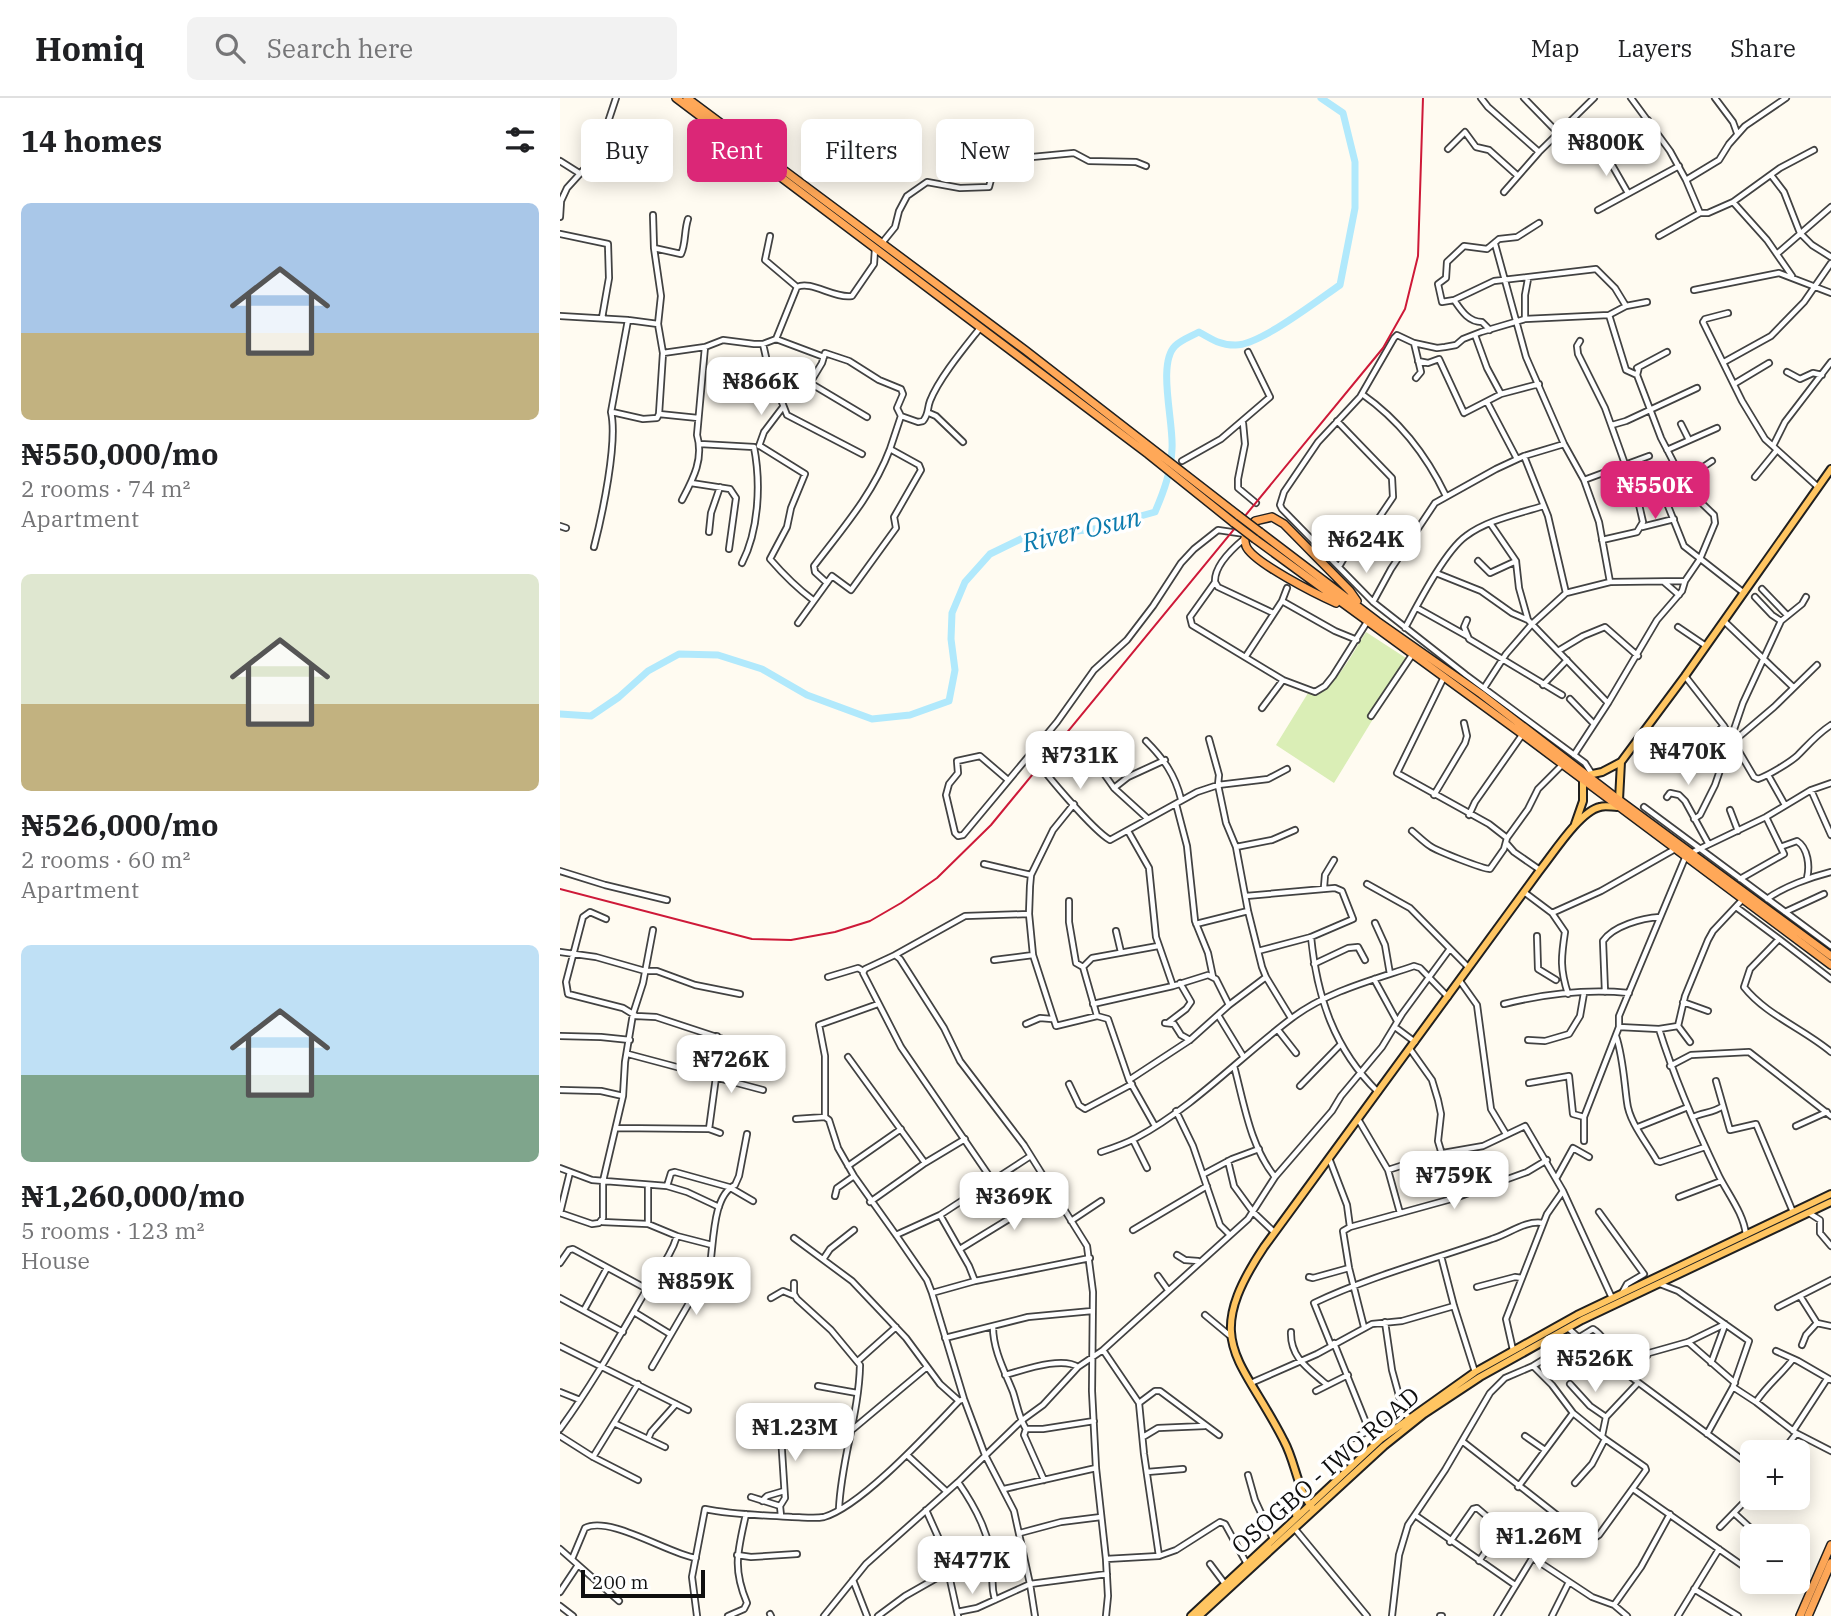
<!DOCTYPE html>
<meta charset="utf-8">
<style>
body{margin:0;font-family:"IBM Plex Serif",serif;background:#f2f2f2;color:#202124;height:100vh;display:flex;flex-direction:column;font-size:26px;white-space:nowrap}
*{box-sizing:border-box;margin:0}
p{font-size:23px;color:#757577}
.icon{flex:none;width:38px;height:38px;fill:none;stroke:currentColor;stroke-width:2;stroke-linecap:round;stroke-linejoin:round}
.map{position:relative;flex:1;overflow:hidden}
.details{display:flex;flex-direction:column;background:#fff;width:560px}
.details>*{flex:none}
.hud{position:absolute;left:21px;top:21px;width:665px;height:63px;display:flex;gap:14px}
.controls{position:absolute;left:1180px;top:1342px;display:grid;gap:14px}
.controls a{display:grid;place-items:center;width:70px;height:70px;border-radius:10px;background:#fff;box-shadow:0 4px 18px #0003;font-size:35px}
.scale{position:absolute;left:21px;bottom:18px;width:124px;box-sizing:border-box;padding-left:7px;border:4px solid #0f0f0f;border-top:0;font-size:19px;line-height:24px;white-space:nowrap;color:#0f0f0f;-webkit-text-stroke:5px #fff;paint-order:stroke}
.price{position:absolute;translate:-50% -60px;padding:0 16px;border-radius:14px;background:#fff;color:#222;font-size:23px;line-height:46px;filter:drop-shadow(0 2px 4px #0008)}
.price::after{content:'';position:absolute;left:50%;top:42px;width:21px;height:16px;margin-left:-10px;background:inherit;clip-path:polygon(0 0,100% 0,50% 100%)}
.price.selected{background:#db2777;color:#fff}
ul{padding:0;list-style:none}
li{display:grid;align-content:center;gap:14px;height:371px;padding:0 21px}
li span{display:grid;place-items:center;height:217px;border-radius:10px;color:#555}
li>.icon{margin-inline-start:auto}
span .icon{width:126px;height:126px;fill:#fffc;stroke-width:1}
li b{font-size:30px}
h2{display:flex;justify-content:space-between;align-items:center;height:84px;padding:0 21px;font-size:30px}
.pill{padding:0 24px;border-radius:10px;background:#fff;box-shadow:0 4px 18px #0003;font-size:24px;line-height:63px}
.pill.selected{background:#db2777;color:#fff}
header{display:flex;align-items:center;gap:42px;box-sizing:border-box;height:98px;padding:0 35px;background:#fff;border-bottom:2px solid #e0e0e0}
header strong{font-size:33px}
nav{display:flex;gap:38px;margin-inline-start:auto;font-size:24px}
.search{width:490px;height:63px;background:#f2f2f2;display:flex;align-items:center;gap:18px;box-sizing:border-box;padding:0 24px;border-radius:10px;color:#757577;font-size:26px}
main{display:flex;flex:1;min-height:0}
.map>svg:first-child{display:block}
.green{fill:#daeeb6}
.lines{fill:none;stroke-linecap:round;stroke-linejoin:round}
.river{stroke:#b1e9fc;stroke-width:7}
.minor-casing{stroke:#424242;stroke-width:8}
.primary-casing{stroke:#202020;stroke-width:10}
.trunk-casing{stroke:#202020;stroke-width:10}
.minor{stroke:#fff;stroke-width:4.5}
.primary{stroke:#ffc561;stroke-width:6}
.trunk{stroke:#ffa858;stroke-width:7}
.rail{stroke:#ce1938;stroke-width:2}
.trunk-bridge-casing{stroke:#202020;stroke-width:10;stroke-linecap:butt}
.trunk-bridge{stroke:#ffa858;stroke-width:7}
.labels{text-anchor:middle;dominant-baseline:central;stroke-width:7;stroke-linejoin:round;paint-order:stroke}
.street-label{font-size:24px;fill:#0f0f0f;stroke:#fff}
.water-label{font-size:26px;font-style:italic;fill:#0b7bae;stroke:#fff}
</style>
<header>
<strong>Homiq</strong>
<div class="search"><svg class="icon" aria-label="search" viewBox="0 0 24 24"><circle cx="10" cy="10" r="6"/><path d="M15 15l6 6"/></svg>Search here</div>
<nav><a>Map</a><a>Layers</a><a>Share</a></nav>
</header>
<main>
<section class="details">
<h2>14 homes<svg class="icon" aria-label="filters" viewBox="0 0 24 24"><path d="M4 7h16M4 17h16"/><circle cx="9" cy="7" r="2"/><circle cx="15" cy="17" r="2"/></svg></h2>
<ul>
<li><span style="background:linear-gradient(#a9c7e8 60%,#c2b280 0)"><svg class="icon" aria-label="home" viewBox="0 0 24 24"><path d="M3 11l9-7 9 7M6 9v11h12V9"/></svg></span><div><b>₦550,000/mo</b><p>2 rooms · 74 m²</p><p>Apartment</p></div></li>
<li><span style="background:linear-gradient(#dfe7d0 60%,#c2b280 0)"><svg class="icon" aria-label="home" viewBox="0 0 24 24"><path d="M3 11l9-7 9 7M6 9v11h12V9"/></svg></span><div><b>₦526,000/mo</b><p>2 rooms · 60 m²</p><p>Apartment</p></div></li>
<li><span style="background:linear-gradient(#bfe0f5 60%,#7fa58c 0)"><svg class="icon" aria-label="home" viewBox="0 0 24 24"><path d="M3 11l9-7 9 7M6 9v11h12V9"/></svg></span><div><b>₦1,260,000/mo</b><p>5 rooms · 123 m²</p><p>House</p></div></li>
</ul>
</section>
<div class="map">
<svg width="1271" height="1518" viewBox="0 0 1271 1518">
<rect width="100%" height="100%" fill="#fffbf1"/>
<!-- green -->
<path class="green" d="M806,534l43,28 -75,123 -58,-38 32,-52c24,4 46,-43 58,-61z"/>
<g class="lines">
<!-- river -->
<path class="river" d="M0,616l31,2 28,-19 29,-26 31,-17 39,1 44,14 45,26 65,24 38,-4 39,-14 6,-31 -4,-31 1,-26 13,-31 25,-28 35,-17 69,-8 61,-17c9,-21 16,-40 17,-63 2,-26 -15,-85 3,-103 6,-6 17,-10 24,-14 12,7 21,13 36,13 24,1 83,-45 105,-60l15,-77v-46l-12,-49 -22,-15"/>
<defs>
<path id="minor" d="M921,0l7,9 51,45
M964,0l35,36
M1071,0l39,53 16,29 14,33
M1155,0l18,24 4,11
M888,51l17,-17 11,15 13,3 29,26
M0,63l19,12
M1211,77l13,17 16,41 12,12 19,12
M1126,82l33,-20 10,-16 16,-18 41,-28
M944,94l35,-40 55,-54
M1068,95l-24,-42 44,-31
M1173,104l34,38 25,36
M1038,112l81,-44
M93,117l1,33
M0,119l1,-16 6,-13 30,-33 19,-57
M128,121c-4,12 -2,25 -7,35l-27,-6 7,48 -3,28 5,29 42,-6 18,-7 31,4h9l13,-5 21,-52c14,-7 37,12 55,9l22,-32 1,-15
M979,125l-22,14 -18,2 -12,10 -23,-3 -17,16 -1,16 -8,6 4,18 12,-2 40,-19 102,-12 19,19 11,18
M0,136l48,10 1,34 -7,40
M210,138l-5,24 32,27
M1099,138l41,-23h8l25,-11 47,-34 34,-18
M322,145l13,-16 4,-16 8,-15 20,-14 33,6 29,-1 5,-19 5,-9 10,-5 23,3 42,-4 15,8 47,1 10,4
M935,146l31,113 38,87 20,36 15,42 11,60
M1218,155l53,-46
M1134,192l85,-17 52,20
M894,202c7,10 14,22 28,22l8,8
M1168,215l-23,6 -2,3 39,79 23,38 53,48
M1049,217l17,55 11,5
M0,218l68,4 30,4
M965,221v-24l3,-16
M915,237l12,33 14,26
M216,241l48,18
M1020,243l-3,5 1,8 27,54 20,56 9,19 9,39 -6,10 -35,8
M854,245l-17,-8 -3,3 -34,59 -42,45 -34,50 -4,13 2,4 91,93 93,73 119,88 7,11
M203,246l5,22 19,49 75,39
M858,263l10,2 11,-4 25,54 37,-19 38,-10
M1164,264l47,-26 33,-34 27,-39
M1077,270l30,-16
M1227,274l13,7 13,-6 9,2
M856,280l5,-6 -7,-29 23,5 8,-1 11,-2 7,-6 18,-7 44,-13 84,-4 17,-9 21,-4
M1174,286l35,-21
M176,288h24l14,-3
M802,296c37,26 65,62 84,102
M927,304l30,57
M52,314l31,7 14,-1 2,-4 39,4
M369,315l7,3 27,26
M99,316l4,-61
M307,319l-57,-34 12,-20 3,-10 24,8 30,19 22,9 2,5 -6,14 4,8
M777,323l55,57 1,19 -25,37 -5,-1 -8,6 -15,26
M683,325l2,21 -7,35v9l18,15
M1121,326l8,16
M1052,327l14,-4 71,-33
M140,346l54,3c7,36 5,83 -12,116
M199,348l5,-14 19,-25
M200,348l45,28 -14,34 -4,19 -17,32c13,15 27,29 43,41
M1213,348l12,-24 46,-60
M1107,352l50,-22
M964,358l24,60 18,77
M622,363l39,-22 49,-42 -22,-45
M1195,379l22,-27
M1024,382l65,-24
M1124,382l28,-19
M131,385l39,6 6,9 -7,51
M1077,395l27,3 20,50 60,47
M122,402c11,-21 22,-41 15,-65l8,-88
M789,425l14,10
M930,425l26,38 3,27 9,32
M0,428l6,2
M1082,429l32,-8
M149,434l2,-19 9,-26
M808,436l30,24
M684,441c-12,10 -30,27 -29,43l3,5 55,26
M34,449c8,-31 24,-105 17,-135l17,-92
M918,463l12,12 26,-12
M876,475l45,18 31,22 16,7 80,83
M655,484l-25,35 2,8 91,55 32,12 10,-6 8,-10 34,-54
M1104,484l15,13
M267,485l-12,-11 -1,-6c29,-38 59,-72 76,-117
M1202,491l25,26
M1195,499l17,18 9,6
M722,503l53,30 22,9
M813,504l18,-33 44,-66 61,-34 28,-13 40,-12
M857,510l50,28
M907,522l-3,7 5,12 93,56
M1164,523l69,66
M238,525l34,-47 19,14 45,-62 -2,-11 27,-47 -2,-5 -29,-16 11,-33 17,6 5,-1c6,-7 4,-12 7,-20 9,-23 35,-54 50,-73
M1118,529l28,19
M845,530c13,-24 40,-77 61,-92 21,-16 52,-22 77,-30
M998,553l25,-15 22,-9 33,29
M686,558l36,-55 5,-13
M1125,578l39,50 30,51 4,2c11,-4 31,-16 39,-23 11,-11 20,-22 34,-31
M884,579l-47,96 92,51 18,14
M983,587l24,-25
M924,590l22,-34 26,-30 34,-31 44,-11 75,-1
M1010,601l24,25
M702,610l21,-28
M811,618l41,-61
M649,641l10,36 -1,10 8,38 10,24 12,64 14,56 4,10 25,41
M586,643c18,18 29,34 35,58
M1174,643l40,-34 43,-42
M528,653l26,37 33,30
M1134,654l30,-26
M472,655c9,17 62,78 78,87l87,-48 21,-7 50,-6 19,-10
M1014,657l34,-52 49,-83 25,-29 3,-10 15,-22 15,-36 -1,-8 -26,-25 -27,-52 -24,-63 2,-8
M1208,677l17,30
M448,682l-28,-24 -23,5 1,12 -9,11 -3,11 9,38 3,3 5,-1 94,-113 37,-52 33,-30 26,-34 28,-43 13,-14 24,-19 27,4
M554,690l14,-11 37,-17
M1251,692l20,45
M874,697l31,-52 2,-7 -3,-13
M1107,699l3,-4 9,2 6,6 23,42
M514,706l-21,26 -22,45 -1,11 -1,28 4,41 23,71 41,-10 11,3 21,61 26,46
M616,706l11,42 8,75 13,32 5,24
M1084,709l187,139
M1170,712l8,21
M909,717l6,-13 47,-67
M1134,721l6,-4 15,-30 28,-82 38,-82 21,-17 4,-7
M568,733l21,37 7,69 17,49
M852,733c6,5 12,11 18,15 7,5 53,23 60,23l14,-20 3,-11 21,-29 10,-20 24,-24
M947,746l7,8 26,18
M1223,748l14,-5c11,7 13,25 10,37
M676,749l36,-7 23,-10
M1133,754l73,-35 45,-27 20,-7
M424,766l47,11
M0,773l45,14 62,15
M1180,781l44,-25 -18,-37
M807,786l43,24 58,59
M764,789l1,-12 9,-15
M964,794l28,21 13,19c-4,26 -5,37 3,62
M686,798l89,-8 7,3 11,28 -42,18 -53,14
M1207,801c16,-12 44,-22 64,-27
M509,803v21l7,41 7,4 14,49
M1176,809l43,32 -29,30 -6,18c22,28 60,42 87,65
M1225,814l39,-18
M992,815l49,-22 74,-42
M46,821l-16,-7 -7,5 -17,65 2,12 55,14 13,8 20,1 88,29
M815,825l10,22 5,29
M636,826l52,-13
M556,833l5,21
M977,838l1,33 18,11
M751,839c6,60 23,112 67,155
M1219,841l52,40
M0,854l36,5 49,14h12l38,14 45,9
M335,857l70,-39 64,-2
M434,862l39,-5
M754,866l34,-16 10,-1 7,13
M523,869l9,-9 66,-12
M268,879l30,-9 5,3
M814,881l23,42
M900,883l17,24 14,104 15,25
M1045,894l-2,-51c10,-15 39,-23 57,-24
M1123,904l25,9
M533,906l80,-18 35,-11 8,4 13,26
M944,906c40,-10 84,-15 125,-11
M658,917l25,41
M609,924l17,-13 5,-7 -11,-19
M605,925l9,1 7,11 9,5
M466,926l14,-6 12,1
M1118,928l7,-30 23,-56 5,-9 30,-32
M1118,928l12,16
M835,929l20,15
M1059,929l40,2 19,-3
M1099,931c16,51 37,99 60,147 9,18 25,38 27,59
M718,932l18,23
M0,938l41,1 29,3
M1056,938c7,21 8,44 11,66 2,20 20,41 30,59l3,1 45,-15
M968,942l17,1 24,-7 11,-18 4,-23
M850,951l22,31 6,20 3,14 -3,27 17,57
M68,956l135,36
M288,959l77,106
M674,968c10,37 16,80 41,111
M1110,968l21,-11 58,-3 82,64
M147,976l10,-38
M569,982l61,-40 39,-35 37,-28
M1156,983l14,49 26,-6 37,88
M969,985l40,-7 4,38 11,3
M509,986l10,21 6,4 47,-25
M740,988l40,-41
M0,992l41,1 22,5
M616,1013l17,35 27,79 10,10
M265,1019v-61l-6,-31 59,-21
M1133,1019c11,-5 20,-4 30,-11
M236,1021l29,-2 4,3 9,28 16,28 42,59 31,45 5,13 32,106 21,56 29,56 16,73 5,32
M798,1021l30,51 12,43
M1236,1028l31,-14
M1078,1029l50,-20
M56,1030l93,1 11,4
M149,1031l7,-52
M573,1042l14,28
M1024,1043v-24l35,-90v-11l66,-158
M541,1054c12,-4 24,-8 35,-14 58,-31 104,-81 156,-120 36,-27 81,-38 122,-52l6,2 28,29
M883,1055l40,-7 42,-20 38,65 49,107
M769,1060l18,47 3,22
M668,1063l6,25 19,26 21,20
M288,1068l53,-37
M0,1070l32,12 75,6 20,6 32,15
M828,1072l31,-10
M644,1076l28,-15 27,-10
M997,1079l16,-29 16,9
M432,1082l-91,-133 -38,-74 2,-4 30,-14 5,4 44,69 16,33 64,84 63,101 6,46 -1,99 4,77 10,91 2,37 -2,20
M88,1088v38l29,12 35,9
M107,1088l4,-13 4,-1 54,15 24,14
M275,1098l2,-8 17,-12
M1119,1099l42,-16
M310,1104l55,-39 40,-24
M1039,1114l45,62 -17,10 -5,9
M0,1115l32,11 7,-1 4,-5v-37l20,-85 2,-34 8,-48 10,-31 10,-53
M0,1115l10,-41
M1249,1115l11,7v13l11,13
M380,1117l29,51 6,15
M511,1123l30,-20
M42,1124l46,2
M573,1132l74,-44
M336,1137l44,-20 89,-58
M234,1140l58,43 54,57 34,46 19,17
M400,1151l93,-57
M617,1157l8,5 13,1
M881,1158l13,50 21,66
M264,1160l6,-9 24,-19
M103,1164l36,24
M0,1165l9,-13 4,-1 74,40
M598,1178l10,14
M749,1179l4,1 36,-10
M234,1185v11l3,5 34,31 29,35c-1,49 -19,95 -21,144
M1100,1186l18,7 71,50 -16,46 -26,47
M917,1189l38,-10 7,1
M372,1195l43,-12 115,-23
M1240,1198l17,27 14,3
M0,1200l63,34
M211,1200l12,-7 12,5
M1218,1209l53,-27
M24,1212l23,-42
M74,1214l36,22
M645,1217l24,20
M825,1224l7,48 12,44 5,3
M433,1229c0,23 12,45 20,65 4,12 6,26 13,37h17l51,-8
M804,1229l-15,-59 -6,-37 7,-4 105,-29 72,-26 20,-12
M1008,1230l32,29 31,20 121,90
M731,1234c-1,26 18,37 36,53
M385,1240l83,-21 64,-6
M1128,1244l47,41
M774,1245l35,87
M771,1247l-17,-42c57,-27 118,-43 178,-64 17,-5 33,-19 51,-16
M1242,1247l4,-10 11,-12
M0,1248l128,64
M543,1252l145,-131 27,-42 57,-66 9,-15 41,-49 20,-33 47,-64
M953,1252l-7,-31 41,-105 16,-23
M1216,1253l22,10 33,19
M299,1262l37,-33
M1151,1265l14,-38
M92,1269l47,-81 8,-5c8,-25 2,-84 28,-96l4,-9 8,-42
M445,1277c19,-5 57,-19 73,-8
M1071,1279l18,-24 39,-11 37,-18
M691,1285l66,-29 55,-30 30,-3 52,-15
M1010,1286l20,22 16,11
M258,1288l39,7
M1173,1289l23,15 40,31 35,18
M756,1293l32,-16
M0,1294l20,8
M1196,1304c11,-17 26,-28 37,-43
M579,1305l16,-12h5l59,44
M54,1325l51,24
M0,1331c33,-45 60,-94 88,-142 11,-18 23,-31 29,-51
M293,1331l74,-62
M466,1331l-2,6 20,45
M1233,1333l34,-52
M0,1338l33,21 45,23
M965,1338l20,14
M1042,1338l4,-19 32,-34
M583,1339l15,-9 47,-2
M794,1340c17,-9 33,-13 50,-24
M88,1341l3,-7 25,-28
M902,1343l96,75 38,21 3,-2 47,-65 -1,-3 -40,-28 -32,-26 -21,-28 -19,-19
M189,1344l11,-5 21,-1 23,-14
M1222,1354l14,-18
M347,1357l39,36
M33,1359l45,-73
M587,1374l36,-3
M688,1377l7,25 18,39
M398,1384c18,26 33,54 34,86 1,14 -1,18 3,32
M1015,1385l17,-19 13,-25
M958,1389l55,-74
M444,1391l92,-21
M1073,1391l110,77
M191,1399l29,9
M202,1403l5,-5 17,-5
M366,1412l17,38 15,68
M1174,1415l23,21 12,2
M855,1417l100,70
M221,1418l-1,-10 5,-8 -4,-62
M1160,1429l32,-33
M735,1431l72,87
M460,1435l41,-11 40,-5
M890,1444l23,-33 4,-1 21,18 2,5 -21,30
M0,1451l59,52
M177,1457l14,2 46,-3
M973,1460l59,39 22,8 13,11
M12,1461l13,-31c24,-13 84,26 111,30
M546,1461l53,-3 17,-6 44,-28 5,2 22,40
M650,1466l15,20
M293,1482l14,36
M1134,1491l44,27
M0,1494l18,-27
M1054,1507l27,-38 29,-53
M0,1508l13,10
M397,1514l20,-4 53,-24 77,-10
M210,1516l1,2
M137,1518l-5,-39 13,-68c29,6 58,6 87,8 10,0 22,2 32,0 38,-11 106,-86 135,-116l5,-2
M168,1518l16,-7 3,-6c-15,-36 -9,-52 -1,-89
M264,1518l42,-52 92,-82 63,-61 22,-16 35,-38 25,-17 36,53 5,51 15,102
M318,1518l27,-20 44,-25
M832,1518l7,-61 9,-30 37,-55 45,-77 15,-15 28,-12 60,-37c17,10 13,29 39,25
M880,1518h2
M937,1518l61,-100
M992,1518l17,-34
M1118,1518l41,-67"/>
<path id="primary" d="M1028,677l14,-3 19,-10 64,-86 146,-207
M1059,702l2,-38
M1015,726l8,-23v-21
M754,1412c-17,-19 -18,-47 -30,-69 -43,-85 -84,-98 -20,-194l276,-377c13,-16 40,-59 60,-63 5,-2 12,0 17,0
M736,1417l5,-24
M631,1518l190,-177 94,-67 102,-57 254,-121
M639,1518l185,-170 40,-32 56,-37 102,-57 249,-118"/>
<path id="trunk" d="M116,0l472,356 86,69
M127,0l338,252 214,166
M700,434l117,89 104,73 138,106 212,156
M695,441l267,195 309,231
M776,505c-18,-8 -84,-41 -90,-57 -4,-11 3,-17 9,-25l17,-4 12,7 66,67 7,10
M1240,1518l31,-71
M1248,1518l23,-53"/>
</defs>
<!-- minor casing -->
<use href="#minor" class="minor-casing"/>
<!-- primary casing -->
<use href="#primary" class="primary-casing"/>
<!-- trunk casing -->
<use href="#trunk" class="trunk-casing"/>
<!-- minor -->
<use href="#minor" class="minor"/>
<!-- primary -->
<use href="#primary" class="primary"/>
<!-- trunk -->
<use href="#trunk" class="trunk"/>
<!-- rail -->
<path class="rail" d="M0,791l192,50 39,1 44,-8 35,-11 31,-18 36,-25 54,-53 392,-477 22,-39 13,-53 5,-158"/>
<defs>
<path id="trunk-bridge" d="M679,418l21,16
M674,425l21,16"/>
</defs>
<!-- trunk-bridge casing -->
<use href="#trunk-bridge" class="trunk-bridge-casing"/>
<!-- trunk-bridge -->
<use href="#trunk-bridge" class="trunk-bridge"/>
</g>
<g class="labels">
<!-- street labels -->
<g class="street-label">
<text transform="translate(765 1372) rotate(-41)">OSOGBO - IWO ROAD</text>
</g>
<!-- water labels -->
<g class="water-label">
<text transform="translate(521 431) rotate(-13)">River Osun</text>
</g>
</g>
</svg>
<div class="controls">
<a>+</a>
<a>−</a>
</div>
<div class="scale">200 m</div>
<b class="price" style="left:1046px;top:80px">₦800K</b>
<b class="price" style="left:201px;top:319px">₦866K</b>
<b class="price selected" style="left:1095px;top:423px">₦550K</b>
<b class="price" style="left:806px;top:477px">₦624K</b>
<b class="price" style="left:1128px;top:689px">₦470K</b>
<b class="price" style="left:520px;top:693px">₦731K</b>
<b class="price" style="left:171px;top:997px">₦726K</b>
<b class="price" style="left:894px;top:1113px">₦759K</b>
<b class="price" style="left:454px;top:1134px">₦369K</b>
<b class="price" style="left:136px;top:1219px">₦859K</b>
<b class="price" style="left:1035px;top:1296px">₦526K</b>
<b class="price" style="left:235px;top:1365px">₦1.23M</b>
<b class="price" style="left:979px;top:1474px">₦1.26M</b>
<b class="price" style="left:412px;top:1498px">₦477K</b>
<div class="hud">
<a class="pill">Buy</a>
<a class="pill selected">Rent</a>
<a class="pill">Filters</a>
<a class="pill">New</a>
</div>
</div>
</main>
